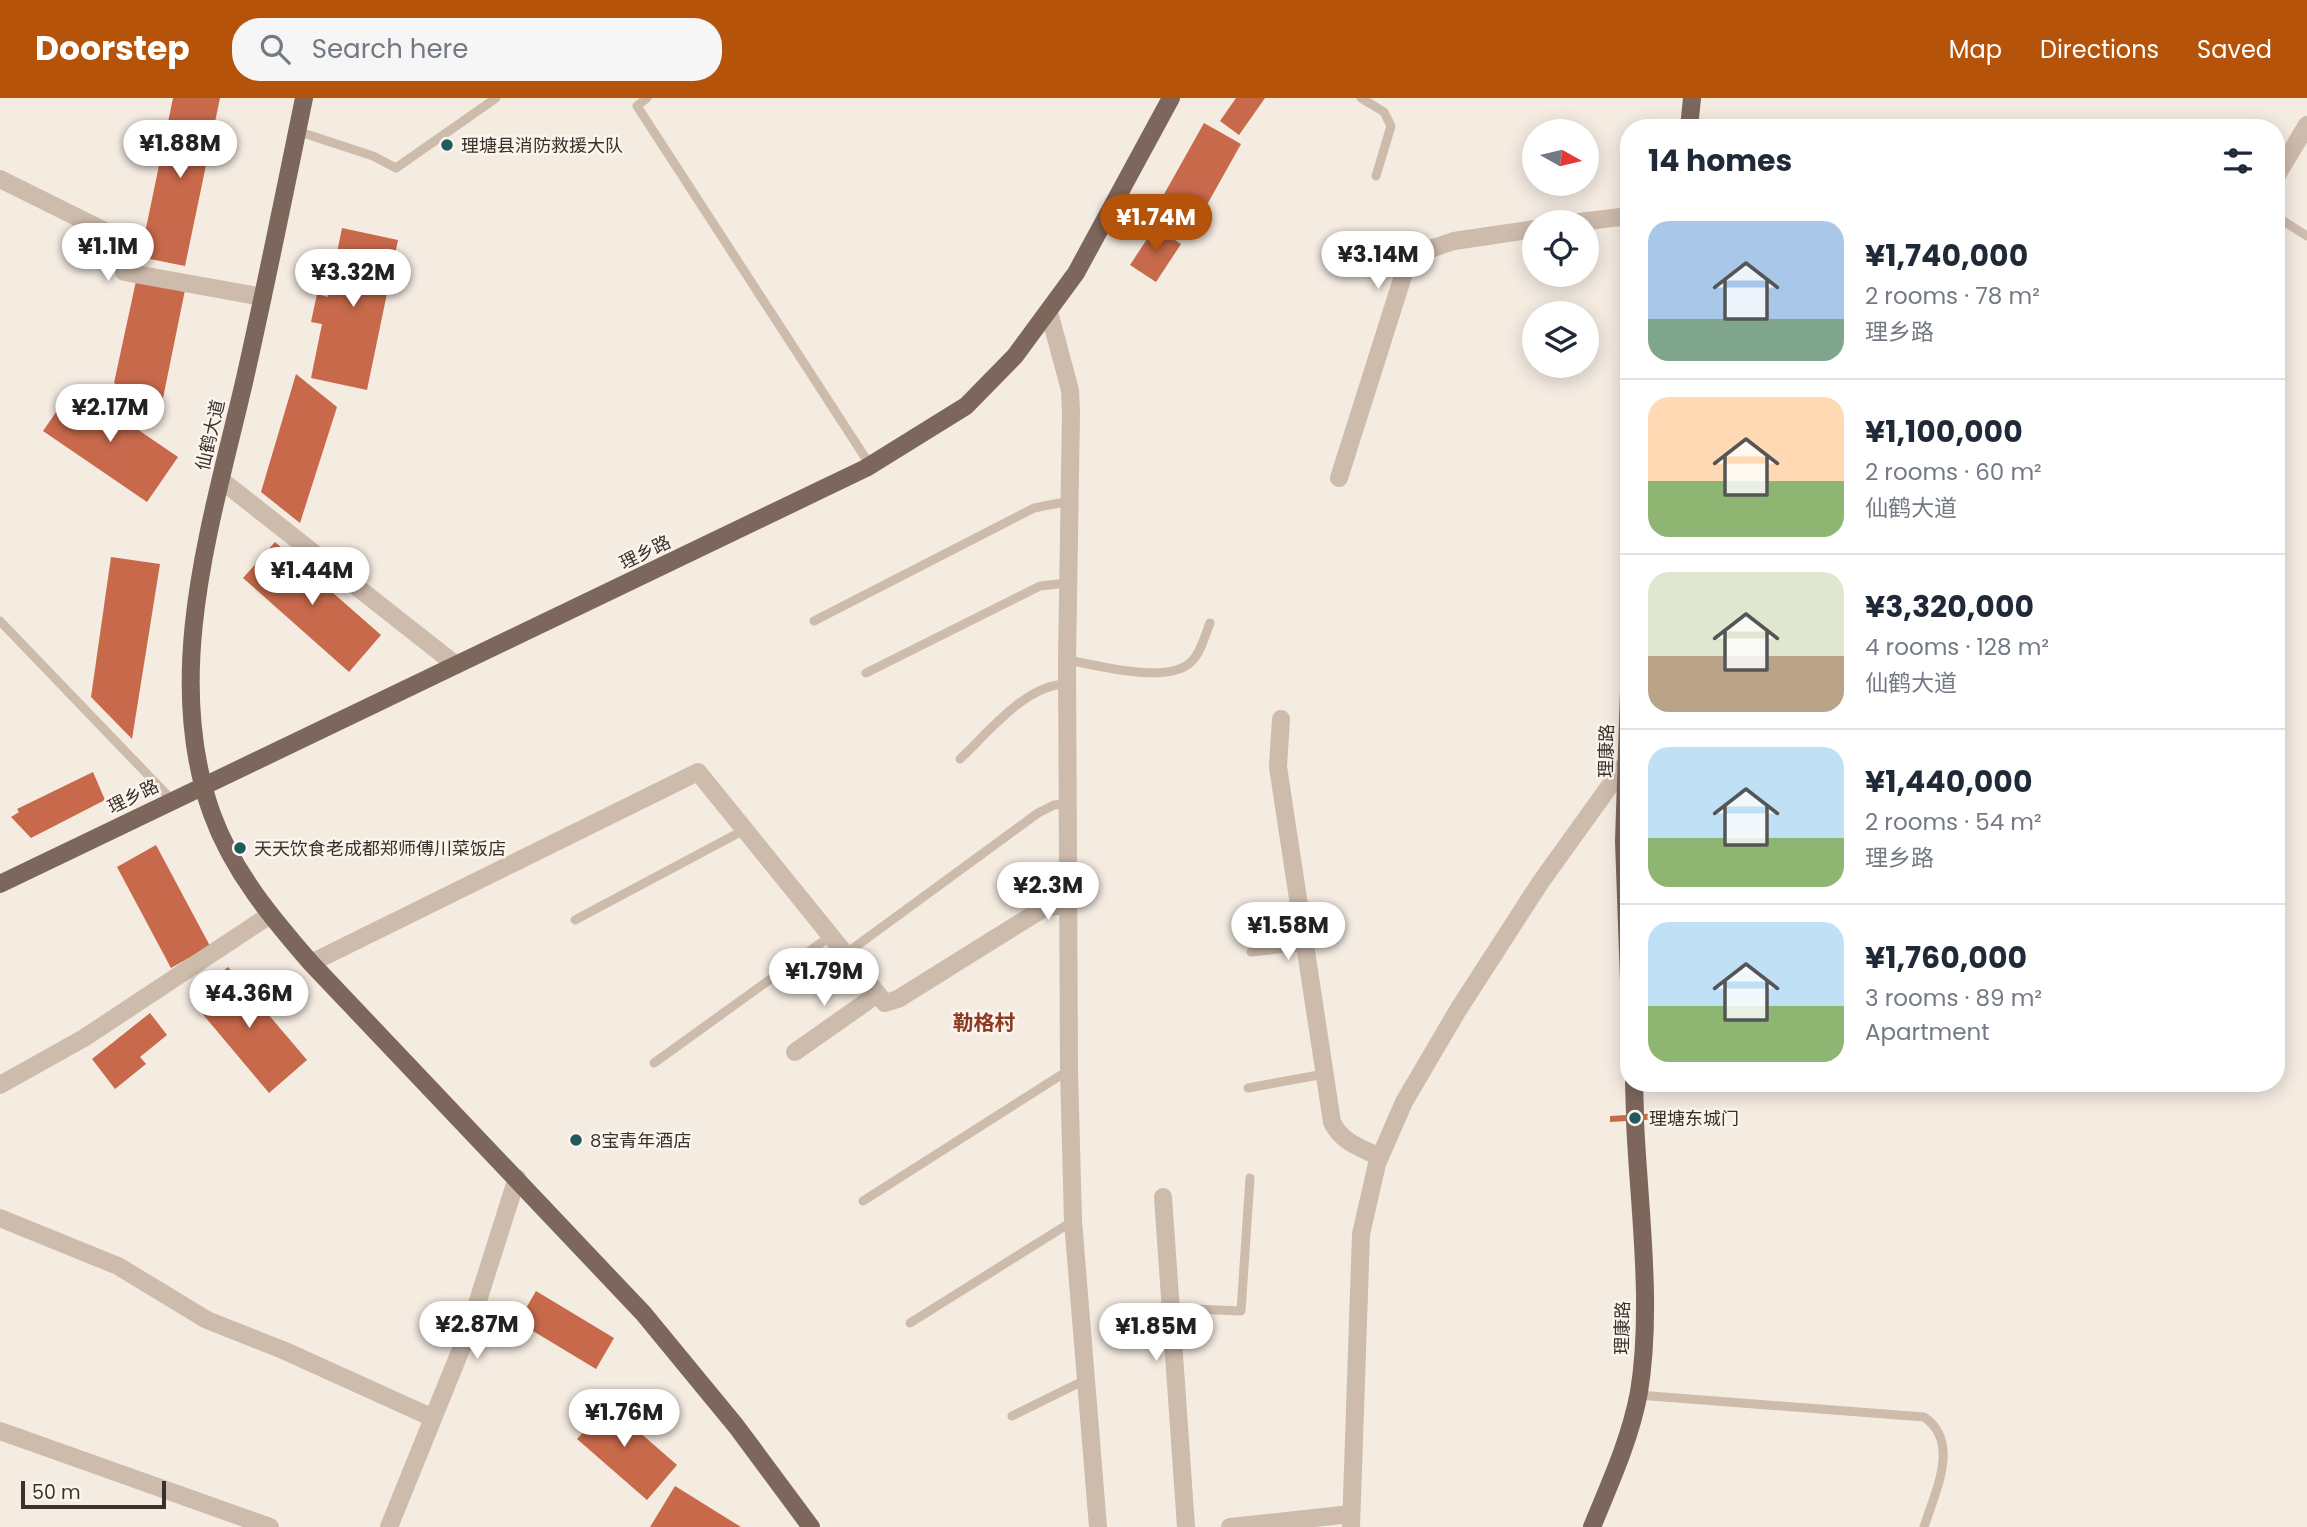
<!DOCTYPE html>
<meta charset="utf-8">
<style>
body{margin:0;font-family:Poppins,"Noto Sans SC",sans-serif;background:#f6f6f7;color:#1f2937;height:100vh;display:flex;flex-direction:column;font-size:26px;white-space:nowrap}
*{box-sizing:border-box;margin:0}
p{font-size:23px;color:#747a83}
.icon{flex:none;width:38px;height:38px;fill:none;stroke:currentColor;stroke-width:2;stroke-linecap:round;stroke-linejoin:round}
.map{position:relative;flex:1;overflow:hidden}
.details{position:absolute;left:1620px;top:21px;width:665px;height:973px;display:flex;flex-direction:column;background:#fff;border-radius:28px;box-shadow:0 4px 18px #0003}
.details>*{flex:none}
.needle{width:46px;rotate:98deg}
.tools{position:absolute;left:1522px;top:21px;display:grid;gap:14px}
.tools a{display:grid;place-items:center;width:77px;height:77px;border-radius:50%;background:#fff;box-shadow:0 4px 18px #0003;font-size:35px}
.scale{position:absolute;left:21px;bottom:18px;width:145px;box-sizing:border-box;padding-left:7px;border:4px solid #3b302b;border-top:0;font-size:19px;line-height:24px;white-space:nowrap;color:#3b302b;-webkit-text-stroke:5px #fbf5ee;paint-order:stroke}
.price{position:absolute;translate:-50% -60px;padding:0 16px;border-radius:24px;background:#fff;color:#222;font-size:23px;line-height:46px;filter:drop-shadow(0 2px 4px #0008)}
.price::after{content:'';position:absolute;left:50%;top:42px;width:21px;height:16px;margin-left:-10px;background:inherit;clip-path:polygon(0 0,100% 0,50% 100%)}
.price.active{background:#b45309;color:#fff}
ul{padding:0;list-style:none}
li{display:flex;align-items:center;gap:21px;height:175px;padding:0 28px}
li+li{border-top:2px solid #e0e1e3}
li span{display:grid;place-items:center;flex:none;width:196px;height:140px;border-radius:21px;color:#555}
li>.icon{margin-inline-start:auto}
span .icon{width:84px;height:84px;fill:#fffc;stroke-width:1}
li b{font-size:30px}
h2{display:flex;justify-content:space-between;align-items:center;height:84px;padding:0 28px;font-size:30px}
header{display:flex;align-items:center;gap:42px;box-sizing:border-box;height:98px;padding:0 35px;background:#b45309;color:#fff}
header strong{font-size:33px}
nav{display:flex;gap:38px;margin-inline-start:auto;font-size:24px}
.search{width:490px;height:63px;background:#f6f6f7;display:flex;align-items:center;gap:18px;box-sizing:border-box;padding:0 24px;border-radius:28px;color:#747a83;font-size:26px}
.map>svg:first-child{display:block}
.building{fill:#c8694b}
.lines{fill:none;stroke-linecap:round;stroke-linejoin:round}
.service{stroke:#cdbbac;stroke-width:9}
.minor{stroke:#cdbbac;stroke-width:18}
.tertiary{stroke:#cdbbac;stroke-width:18}
.primary{stroke:#7d675c;stroke-width:18}
.poi-dot{fill:#1f5a5e;stroke:#fbf5ee;stroke-width:2.5}
.labels{text-anchor:middle;dominant-baseline:central;stroke-width:5;stroke-linejoin:round;paint-order:stroke}
.poi-label{font-size:18px;fill:#3b302b;stroke:#fbf5ee;text-anchor:start}
.street-label{font-size:18px;fill:#3b302b;stroke:#fbf5ee}
.quarter-label{font-size:21px;font-weight:bold;fill:#8c3b22;stroke:#fbf5ee}
</style>
<header>
<strong>Doorstep</strong>
<div class="search"><svg class="icon" aria-label="search" viewBox="0 0 24 24"><circle cx="10" cy="10" r="6"/><path d="M15 15l6 6"/></svg>Search here</div>
<nav><a>Map</a><a>Directions</a><a>Saved</a></nav>
</header>
<div class="map">
<svg width="2307" height="1429" viewBox="0 0 2307 1429">
<rect width="100%" height="100%" fill="#f4ebe1"/>
<!-- building -->
<path class="building" d="M173,0h47l-35,168 -45,-9z
M1236,0h29l-26,37 -19,-14z
M1204,25l37,21 -46,82 -37,-21z
M1155,129l26,17 -25,38 -26,-17z
M342,130l56,12 -31,150 -56,-12 11,-54 -11,-2 6,-28 11,3z
M136,183l49,9 -24,118 -47,-25z
M296,276l41,33 -37,116 -39,-31z
M74,288l104,71 -31,45 -104,-71z
M275,444l106,93 -32,37 -106,-94z
M111,459l49,7 -28,175 -41,-42z
M93,674l12,28 -74,38 -20,-21 8,-5 -2,-3z
M156,747l54,101 -39,22 -54,-101z
M228,869l79,93 -38,33 -79,-94z
M150,915l17,22 -27,22 6,7 -31,25 -23,-30z
M1660,1015v6l-50,3v-6z
M536,1193l78,47 -18,31 -78,-47z
M598,1298l79,69 -30,35 -70,-61 11,-12 -10,-9z
M675,1388l66,41h-91z"/>
<g class="lines">
<!-- service -->
<path class="service" d="M647,0l-10,8 233,359
M1361,0l23,14 7,14 -15,50
M297,33l76,25 23,12 100,-70
M2277,119l30,19
M0,523l173,180
M814,523l220,-113 36,-7
M1067,562c30,5 100,25 124,2 10,-9 14,-27 19,-39
M866,575l174,-87 28,-3
M960,661c29,-27 66,-75 107,-75
M575,822l169,-90
M1251,854l54,-6
M844,857l194,-142 16,-8 13,-1
M654,965l175,-126
M1248,990l76,-14
M863,1103l206,-131
M1171,1210l70,3 9,-133
M910,1225l163,-102
M1638,1297l286,22c37,25 11,75 0,110
M1012,1318l73,-36"/>
<!-- minor -->
<path class="minor" d="M2277,77l30,-50
M0,81l117,58 5,6 2,29 139,25
M1579,124l50,-6
M1049,214l21,78 1,23 -4,247 2,410 4,151 25,306
M1339,380l65,-205 13,-17 13,-7 24,-8 81,-12
M221,382l235,185
M1281,621l-3,48 54,355c9,20 29,26 48,35
M311,865l387,-191 187,231 13,-4 146,-91 24,-4
M795,954l81,-57
M0,987l84,-47 186,-123
M1163,1099l23,330
M0,1120l118,48 89,54 76,30 150,68
M0,1333l270,96
M1230,1429l121,-13
M1351,1429l10,-293 16,-70 27,-62 54,-92 82,-127 89,-124"/>
<!-- tertiary -->
<path class="tertiary" d="M389,1429l79,-195 49,-154"/>
<!-- primary -->
<path class="primary" d="M304,0c-19,93 -38,187 -59,280 -32,140 -84,295 -33,436 21,58 60,104 99,149l332,350 93,113 75,101
M1689,30l3,-30
M1629,593l-5,150 5,140
M0,786l866,-416 100,-62 49,-50 61,-83 95,-175
M1634,985l1,31
M1592,1429c18,-44 38,-87 47,-135 14,-86 0,-184 -4,-271"/>
</g>
<!-- markers -->
<g class="poi-dot">
<circle cx="447" cy="47" r="7"/>
<circle cx="240" cy="750" r="7"/>
<circle cx="1635" cy="1020" r="7"/>
<circle cx="576" cy="1042" r="7"/>
</g>
<g class="labels">
<!-- poi labels -->
<g class="poi-label">
<text x="461" y="47">理塘县消防救援大队</text>
<text x="254" y="750">天天饮食老成都郑师傅川菜饭店</text>
<text x="1649" y="1020">理塘东城门</text>
<text x="590" y="1042">8宝青年酒店</text>
</g>
<!-- street labels -->
<g class="street-label">
<text transform="translate(210 337) rotate(-77)">仙鹤大道</text>
<text transform="translate(645 454) rotate(-26)">理乡路</text>
<text transform="translate(1606 653) rotate(-89)">理康路</text>
<text transform="translate(133 698) rotate(-26)">理乡路</text>
<text transform="translate(1622 1230) rotate(-89)">理康路</text>
</g>
<!-- quarter labels -->
<g class="quarter-label">
<text x="984" y="924">勒格村</text>
</g>
</g>
</svg>
<div class="tools">
<a><svg class="needle" viewBox="-14 -14 28 28"><path d="M0-13l5 13h-10z" fill="#e53935"/><path d="M0 13l5-13h-10z" fill="#747a83"/></svg></a>
<a><svg class="icon" aria-label="locate" viewBox="0 0 24 24"><circle cx="12" cy="12" r="6"/><path d="M12 2v4M12 18v4M2 12h4M18 12h4"/></svg></a>
<a><svg class="icon" aria-label="layers" viewBox="0 0 24 24"><path d="M12 4l9 5-9 5-9-5zM3 14l9 5 9-5"/></svg></a>
</div>
<div class="scale">50 m</div>
<b class="price" style="left:180px;top:82px">¥1.88M</b>
<b class="price active" style="left:1156px;top:156px">¥1.74M</b>
<b class="price" style="left:108px;top:185px">¥1.1M</b>
<b class="price" style="left:1378px;top:193px">¥3.14M</b>
<b class="price" style="left:353px;top:211px">¥3.32M</b>
<b class="price" style="left:110px;top:346px">¥2.17M</b>
<b class="price" style="left:312px;top:509px">¥1.44M</b>
<b class="price" style="left:1048px;top:824px">¥2.3M</b>
<b class="price" style="left:1288px;top:864px">¥1.58M</b>
<b class="price" style="left:824px;top:910px">¥1.79M</b>
<b class="price" style="left:249px;top:932px">¥4.36M</b>
<b class="price" style="left:477px;top:1263px">¥2.87M</b>
<b class="price" style="left:1156px;top:1265px">¥1.85M</b>
<b class="price" style="left:624px;top:1351px">¥1.76M</b>
<section class="details">
<h2>14 homes<svg class="icon" aria-label="filters" viewBox="0 0 24 24"><path d="M4 7h16M4 17h16"/><circle cx="9" cy="7" r="2"/><circle cx="15" cy="17" r="2"/></svg></h2>
<ul>
<li><span style="background:linear-gradient(#a9c7e8 70%,#7fa58c 0)"><svg class="icon" aria-label="home" viewBox="0 0 24 24"><path d="M3 11l9-7 9 7M6 9v11h12V9"/></svg></span><div><b>¥1,740,000</b><p>2 rooms · 78 m²</p><p>理乡路</p></div></li>
<li><span style="background:linear-gradient(#ffd9b3 60%,#8fb573 0)"><svg class="icon" aria-label="home" viewBox="0 0 24 24"><path d="M3 11l9-7 9 7M6 9v11h12V9"/></svg></span><div><b>¥1,100,000</b><p>2 rooms · 60 m²</p><p>仙鹤大道</p></div></li>
<li><span style="background:linear-gradient(#dfe7d0 60%,#b9a48a 0)"><svg class="icon" aria-label="home" viewBox="0 0 24 24"><path d="M3 11l9-7 9 7M6 9v11h12V9"/></svg></span><div><b>¥3,320,000</b><p>4 rooms · 128 m²</p><p>仙鹤大道</p></div></li>
<li><span style="background:linear-gradient(#bfe0f5 65%,#8fb573 0)"><svg class="icon" aria-label="home" viewBox="0 0 24 24"><path d="M3 11l9-7 9 7M6 9v11h12V9"/></svg></span><div><b>¥1,440,000</b><p>2 rooms · 54 m²</p><p>理乡路</p></div></li>
<li><span style="background:linear-gradient(#bfe0f5 60%,#8fb573 0)"><svg class="icon" aria-label="home" viewBox="0 0 24 24"><path d="M3 11l9-7 9 7M6 9v11h12V9"/></svg></span><div><b>¥1,760,000</b><p>3 rooms · 89 m²</p><p>Apartment</p></div></li>
</ul>
</section>
</div>
